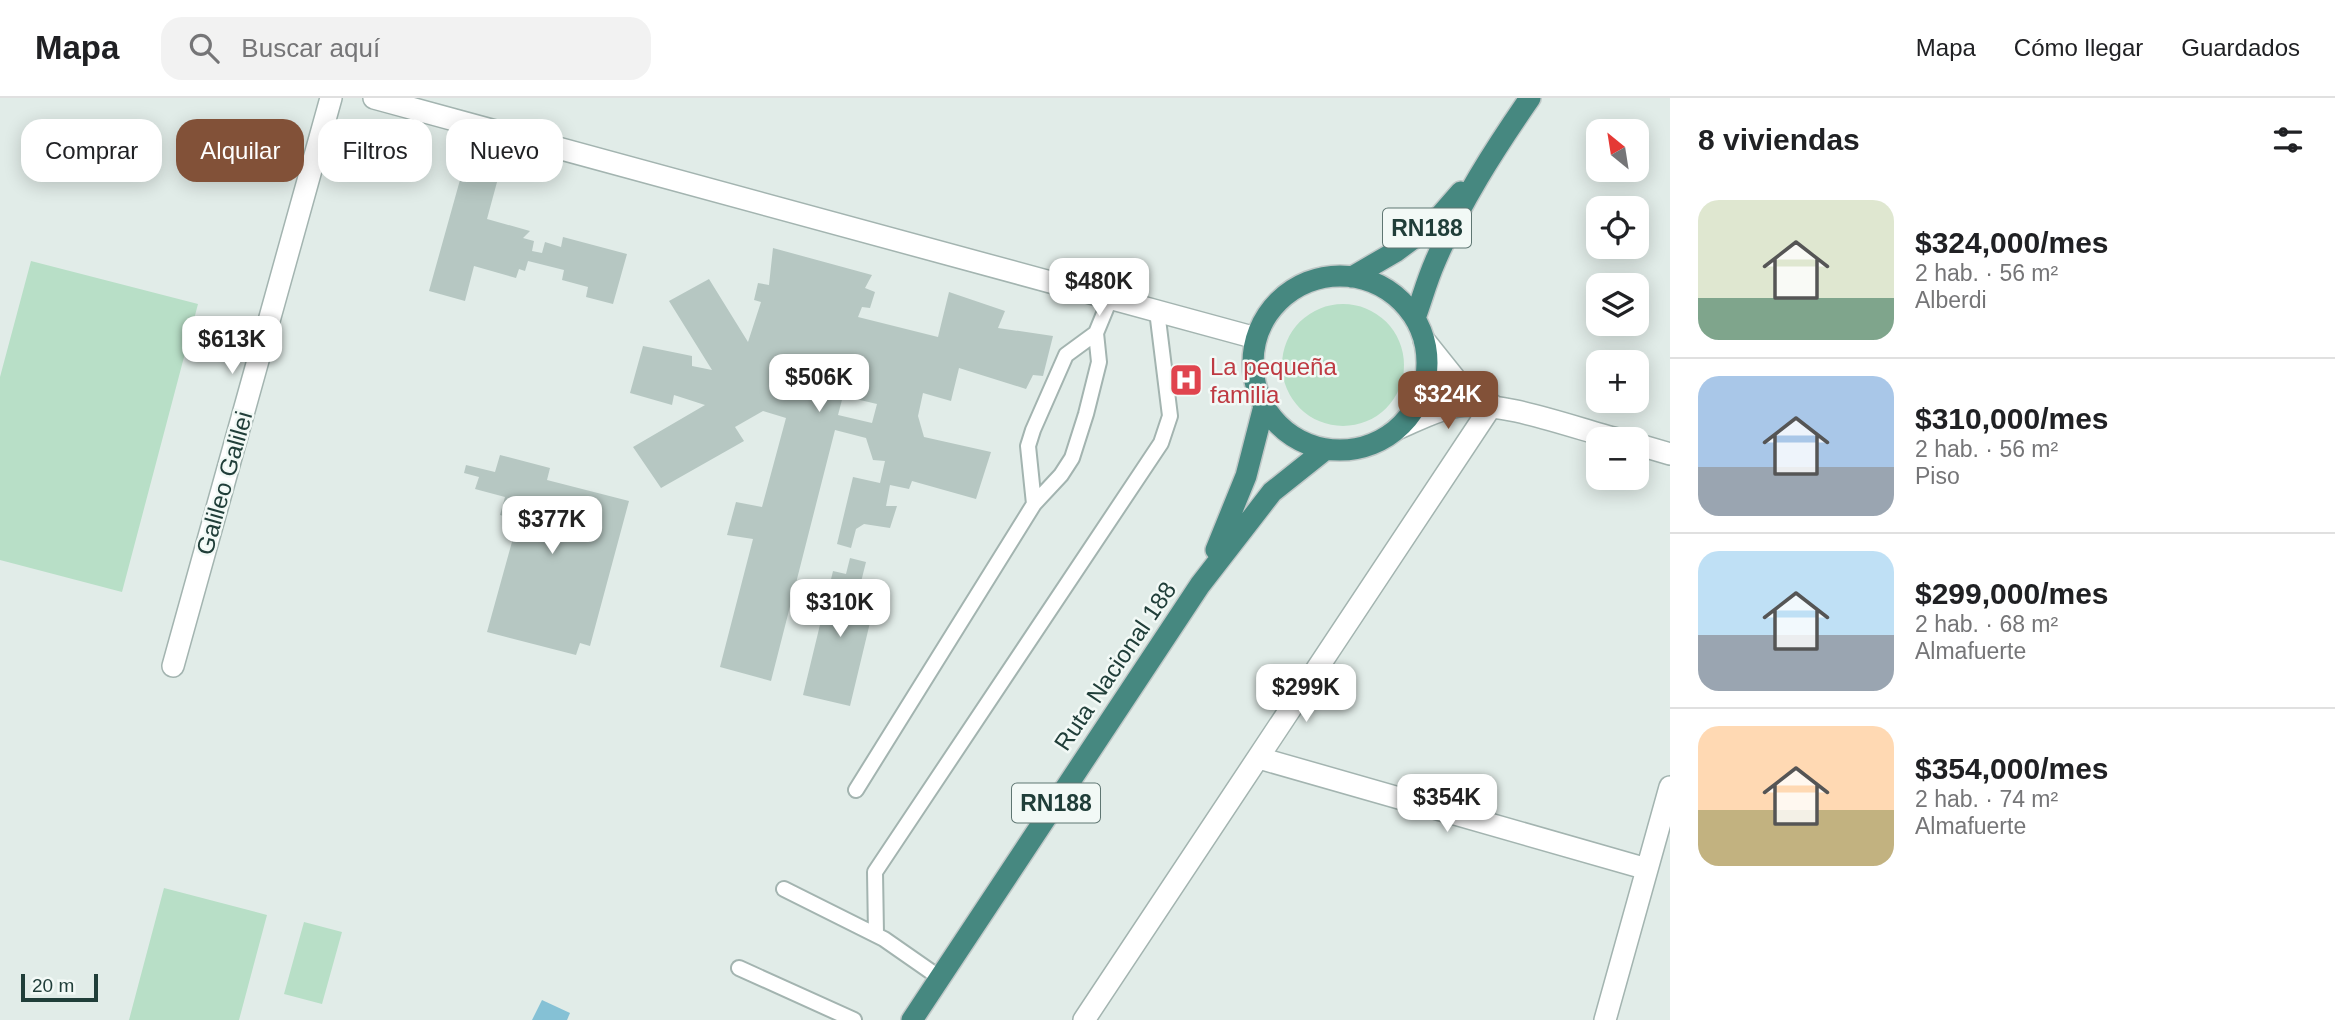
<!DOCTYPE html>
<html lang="es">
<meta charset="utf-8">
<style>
body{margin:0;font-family:Helvetica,sans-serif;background:#f2f2f2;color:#202124;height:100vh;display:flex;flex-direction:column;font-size:26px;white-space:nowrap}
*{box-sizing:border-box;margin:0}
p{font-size:23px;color:#757577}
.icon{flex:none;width:38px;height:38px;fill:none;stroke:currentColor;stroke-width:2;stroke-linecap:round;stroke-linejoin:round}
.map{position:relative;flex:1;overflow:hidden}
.panel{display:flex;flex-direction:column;background:#fff;width:665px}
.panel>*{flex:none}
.hud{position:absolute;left:21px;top:21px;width:665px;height:63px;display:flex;gap:14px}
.needle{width:46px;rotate:330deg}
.fabs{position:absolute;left:1586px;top:21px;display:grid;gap:14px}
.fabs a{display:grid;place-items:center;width:63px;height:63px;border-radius:14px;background:#fff;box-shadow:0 4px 18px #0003;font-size:35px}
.scale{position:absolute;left:21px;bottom:18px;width:77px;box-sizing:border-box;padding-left:7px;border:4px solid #203e39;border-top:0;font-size:19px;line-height:24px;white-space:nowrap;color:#203e39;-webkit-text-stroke:5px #f2f9f6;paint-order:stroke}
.price{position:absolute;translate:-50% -60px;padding:0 16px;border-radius:14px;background:#fff;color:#222;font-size:23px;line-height:46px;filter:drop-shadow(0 2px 4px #0008)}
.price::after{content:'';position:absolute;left:50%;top:42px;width:21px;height:16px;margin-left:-10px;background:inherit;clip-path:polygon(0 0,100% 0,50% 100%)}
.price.on{background:#825138;color:#fff}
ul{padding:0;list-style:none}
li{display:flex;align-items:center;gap:21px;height:175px;padding:0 28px}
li+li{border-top:2px solid #e0e0e0}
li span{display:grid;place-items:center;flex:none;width:196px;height:140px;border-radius:21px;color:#555}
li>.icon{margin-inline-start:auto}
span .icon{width:84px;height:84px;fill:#fffc;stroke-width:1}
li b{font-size:30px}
h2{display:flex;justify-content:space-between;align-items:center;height:84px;padding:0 28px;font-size:30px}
.pill{padding:0 24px;border-radius:21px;background:#fff;box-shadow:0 4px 18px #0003;font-size:24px;line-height:63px}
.pill.on{background:#825138;color:#fff}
header{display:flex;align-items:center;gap:42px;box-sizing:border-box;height:98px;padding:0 35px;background:#fff;border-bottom:2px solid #e0e0e0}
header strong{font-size:33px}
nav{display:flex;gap:38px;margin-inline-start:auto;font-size:24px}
.search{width:490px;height:63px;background:#f2f2f2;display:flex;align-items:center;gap:18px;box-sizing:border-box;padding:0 24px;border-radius:21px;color:#757577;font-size:26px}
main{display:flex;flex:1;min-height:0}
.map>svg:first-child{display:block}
.green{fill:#b8dfc7}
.water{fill:#85c1d5}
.building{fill:#b6c7c2;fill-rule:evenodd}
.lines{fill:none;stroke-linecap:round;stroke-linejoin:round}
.service-casing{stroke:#a3b4b0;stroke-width:18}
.minor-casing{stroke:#a3b4b0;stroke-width:24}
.tertiary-casing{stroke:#a3b4b0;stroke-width:24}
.trunk-casing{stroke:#c1c9c8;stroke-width:24}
.service{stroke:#fff;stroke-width:14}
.minor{stroke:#fff;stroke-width:21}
.tertiary{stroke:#fff;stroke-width:21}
.trunk{stroke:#468880;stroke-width:21}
.labels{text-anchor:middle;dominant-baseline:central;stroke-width:5;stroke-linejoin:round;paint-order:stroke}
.shield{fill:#f2f9f6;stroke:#5f7672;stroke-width:2}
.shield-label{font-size:23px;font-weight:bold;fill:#203e39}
.health-label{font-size:24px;fill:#be3a42;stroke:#f2f9f6;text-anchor:start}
.street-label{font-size:24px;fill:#203e39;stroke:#f2f9f6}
</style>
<header>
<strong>Mapa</strong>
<div class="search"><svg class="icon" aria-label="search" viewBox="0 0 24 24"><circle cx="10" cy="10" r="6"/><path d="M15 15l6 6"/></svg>Buscar aquí</div>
<nav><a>Mapa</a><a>Cómo llegar</a><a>Guardados</a></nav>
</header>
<main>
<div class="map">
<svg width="1670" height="922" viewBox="0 0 1670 922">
<rect width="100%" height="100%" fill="#e1ece8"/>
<!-- green -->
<path class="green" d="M31,163l167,43 -76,288 -122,-32v-183z
M1282 267a61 61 0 1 1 122 0a61 61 0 1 1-122 0Z
M164,790l103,27 -28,105h-110z
M304,824l38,10 -20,72 -38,-10z"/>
<!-- water -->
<path class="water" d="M542,902l28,13 -3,7h-35z"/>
<!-- building -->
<path class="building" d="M465,64l35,9 -13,48 43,12 -7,7 11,3 -2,10 10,2 3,-11 16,5 2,-10 64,17 -14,50 -27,-7 2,-10 -26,-7 2,-10 -36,-9 -3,10 -6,-2 -3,9 -42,-12 -9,35 -36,-10z
M773,150l99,27 -7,13 10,4 -5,16 -8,-1 -4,10 80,20 11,-45 56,19 -7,17 55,8 -10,40 -10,-1 -7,14 -67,-21 -8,33 -28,-8 -5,23 6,21 67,15 -15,47 -64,-18 -3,8 -19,-4 -4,21h11l-7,22 -26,-4 -8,5 -5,19 -14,-4 16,-67 27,6 5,-22 -12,-1 -7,-22 -31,-8 -64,251 -51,-14 33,-128 -26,-4 9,-33 26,5 24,-89 -23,-7 -28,16 9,14 -83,47 -28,-41 72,-42 -31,-10 -2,10 -42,-12 13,-47 49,10v10l20,4 -43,-69 40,-22 39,63 13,-40 -7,-2 4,-17 11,2zM843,298l34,8 -5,19 -34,-8z
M500,357l50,13 -3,12 82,21 -39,145 -10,-3 -4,12 -89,-23 31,-112 -18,-5 5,-18 -30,-8 4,-12 -15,-4 2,-8 29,7z
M850,460l16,4 -11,44 18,4 -23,96 -47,-11 30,-124 13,3z"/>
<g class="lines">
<defs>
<path id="service" d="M1096,235l-30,22 -33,75 -5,16 6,58 27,-29 11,-17 14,-44 13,-52 -3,-29 14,-34
M856,692l178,-286
M784,791l100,50 56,39
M876,836l-1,-62 286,-429 9,-27 -13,-105
M739,870l115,52"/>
<path id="minor" d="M374,0l882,240
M173,568l158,-568
M1259,660l388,111
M1084,922l408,-615
M1605,922l65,-233"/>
<path id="tertiary" d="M1424,242l32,40 36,25
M1397,331c19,-8 40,-20 61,-23 42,-6 116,22 159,33
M1636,346l34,10"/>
<path id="trunk" d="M1253 265a87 87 0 1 1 174 0a87 87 0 1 1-174 0Z
M1352,179l43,-25 38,-28 28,-32
M1415,220c7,-19 12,-38 20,-56 25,-59 59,-112 95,-164
M1216,452l30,-74 18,-70
M912,922l288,-435 72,-93 54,-43"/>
</defs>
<!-- service casing -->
<use href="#service" class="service-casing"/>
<!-- minor casing -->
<use href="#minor" class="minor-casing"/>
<!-- tertiary casing -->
<use href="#tertiary" class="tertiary-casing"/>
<!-- trunk casing -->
<use href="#trunk" class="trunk-casing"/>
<!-- service -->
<use href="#service" class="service"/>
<!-- minor -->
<use href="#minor" class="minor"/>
<!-- tertiary -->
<use href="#tertiary" class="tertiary"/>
<!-- trunk -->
<use href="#trunk" class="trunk"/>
</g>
<!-- icons -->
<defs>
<symbol id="hospital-square" viewBox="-11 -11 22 22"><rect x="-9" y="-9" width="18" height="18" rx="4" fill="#e0444e" stroke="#f2f9f6"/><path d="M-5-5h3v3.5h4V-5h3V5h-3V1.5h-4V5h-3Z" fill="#fff"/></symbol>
</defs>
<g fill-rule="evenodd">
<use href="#hospital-square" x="1167" y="263" width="38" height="38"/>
</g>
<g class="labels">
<!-- shield labels -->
<g class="shield">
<rect x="1383" y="110.5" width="88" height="39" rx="5"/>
<rect x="1012" y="685.5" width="88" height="39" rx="5"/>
</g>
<g class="shield-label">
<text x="1427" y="130">RN188</text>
<text x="1056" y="705">RN188</text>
</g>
<!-- health labels -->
<g class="health-label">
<text x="1210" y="268">La pequeña<tspan x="1210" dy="28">familia</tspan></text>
</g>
<!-- street labels -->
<g class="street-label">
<text transform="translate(224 385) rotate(-74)">Galileo Galilei</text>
<text transform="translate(1115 568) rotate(-56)">Ruta Nacional 188</text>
</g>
</g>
</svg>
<div class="fabs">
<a><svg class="needle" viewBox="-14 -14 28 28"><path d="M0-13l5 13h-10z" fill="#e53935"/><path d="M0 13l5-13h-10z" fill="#757577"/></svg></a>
<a><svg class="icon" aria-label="locate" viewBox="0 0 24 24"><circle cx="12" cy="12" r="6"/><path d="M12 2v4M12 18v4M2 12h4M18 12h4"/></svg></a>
<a><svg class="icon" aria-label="layers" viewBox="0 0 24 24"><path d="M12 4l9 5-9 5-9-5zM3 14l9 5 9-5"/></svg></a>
<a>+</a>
<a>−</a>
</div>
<div class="scale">20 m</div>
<b class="price" style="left:1099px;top:220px">$480K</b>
<b class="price" style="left:232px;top:278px">$613K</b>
<b class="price" style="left:819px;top:316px">$506K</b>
<b class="price on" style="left:1448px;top:333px">$324K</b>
<b class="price" style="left:552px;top:458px">$377K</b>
<b class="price" style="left:840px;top:541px">$310K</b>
<b class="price" style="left:1306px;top:626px">$299K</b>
<b class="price" style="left:1447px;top:736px">$354K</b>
<div class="hud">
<a class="pill">Comprar</a>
<a class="pill on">Alquilar</a>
<a class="pill">Filtros</a>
<a class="pill">Nuevo</a>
</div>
</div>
<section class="panel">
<h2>8 viviendas<svg class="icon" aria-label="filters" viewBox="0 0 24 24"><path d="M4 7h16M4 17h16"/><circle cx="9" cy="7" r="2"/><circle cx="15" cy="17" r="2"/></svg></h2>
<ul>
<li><span style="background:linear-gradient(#dfe7d0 70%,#7fa58c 0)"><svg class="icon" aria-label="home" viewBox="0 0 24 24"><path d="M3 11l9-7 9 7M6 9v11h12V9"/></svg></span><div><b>$324,000/mes</b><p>2 hab. · 56 m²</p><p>Alberdi</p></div></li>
<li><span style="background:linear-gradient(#a9c7e8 65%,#9aa5b1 0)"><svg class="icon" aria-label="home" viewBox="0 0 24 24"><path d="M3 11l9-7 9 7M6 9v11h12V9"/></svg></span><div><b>$310,000/mes</b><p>2 hab. · 56 m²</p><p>Piso</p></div></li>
<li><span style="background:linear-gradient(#bfe0f5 60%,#9aa5b1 0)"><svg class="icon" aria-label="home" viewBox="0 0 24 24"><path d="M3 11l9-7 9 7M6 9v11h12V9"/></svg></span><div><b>$299,000/mes</b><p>2 hab. · 68 m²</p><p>Almafuerte</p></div></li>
<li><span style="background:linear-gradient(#ffd9b3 60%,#c2b280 0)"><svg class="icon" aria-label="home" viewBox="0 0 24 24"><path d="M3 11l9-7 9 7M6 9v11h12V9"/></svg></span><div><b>$354,000/mes</b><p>2 hab. · 74 m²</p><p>Almafuerte</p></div></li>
</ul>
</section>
</main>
